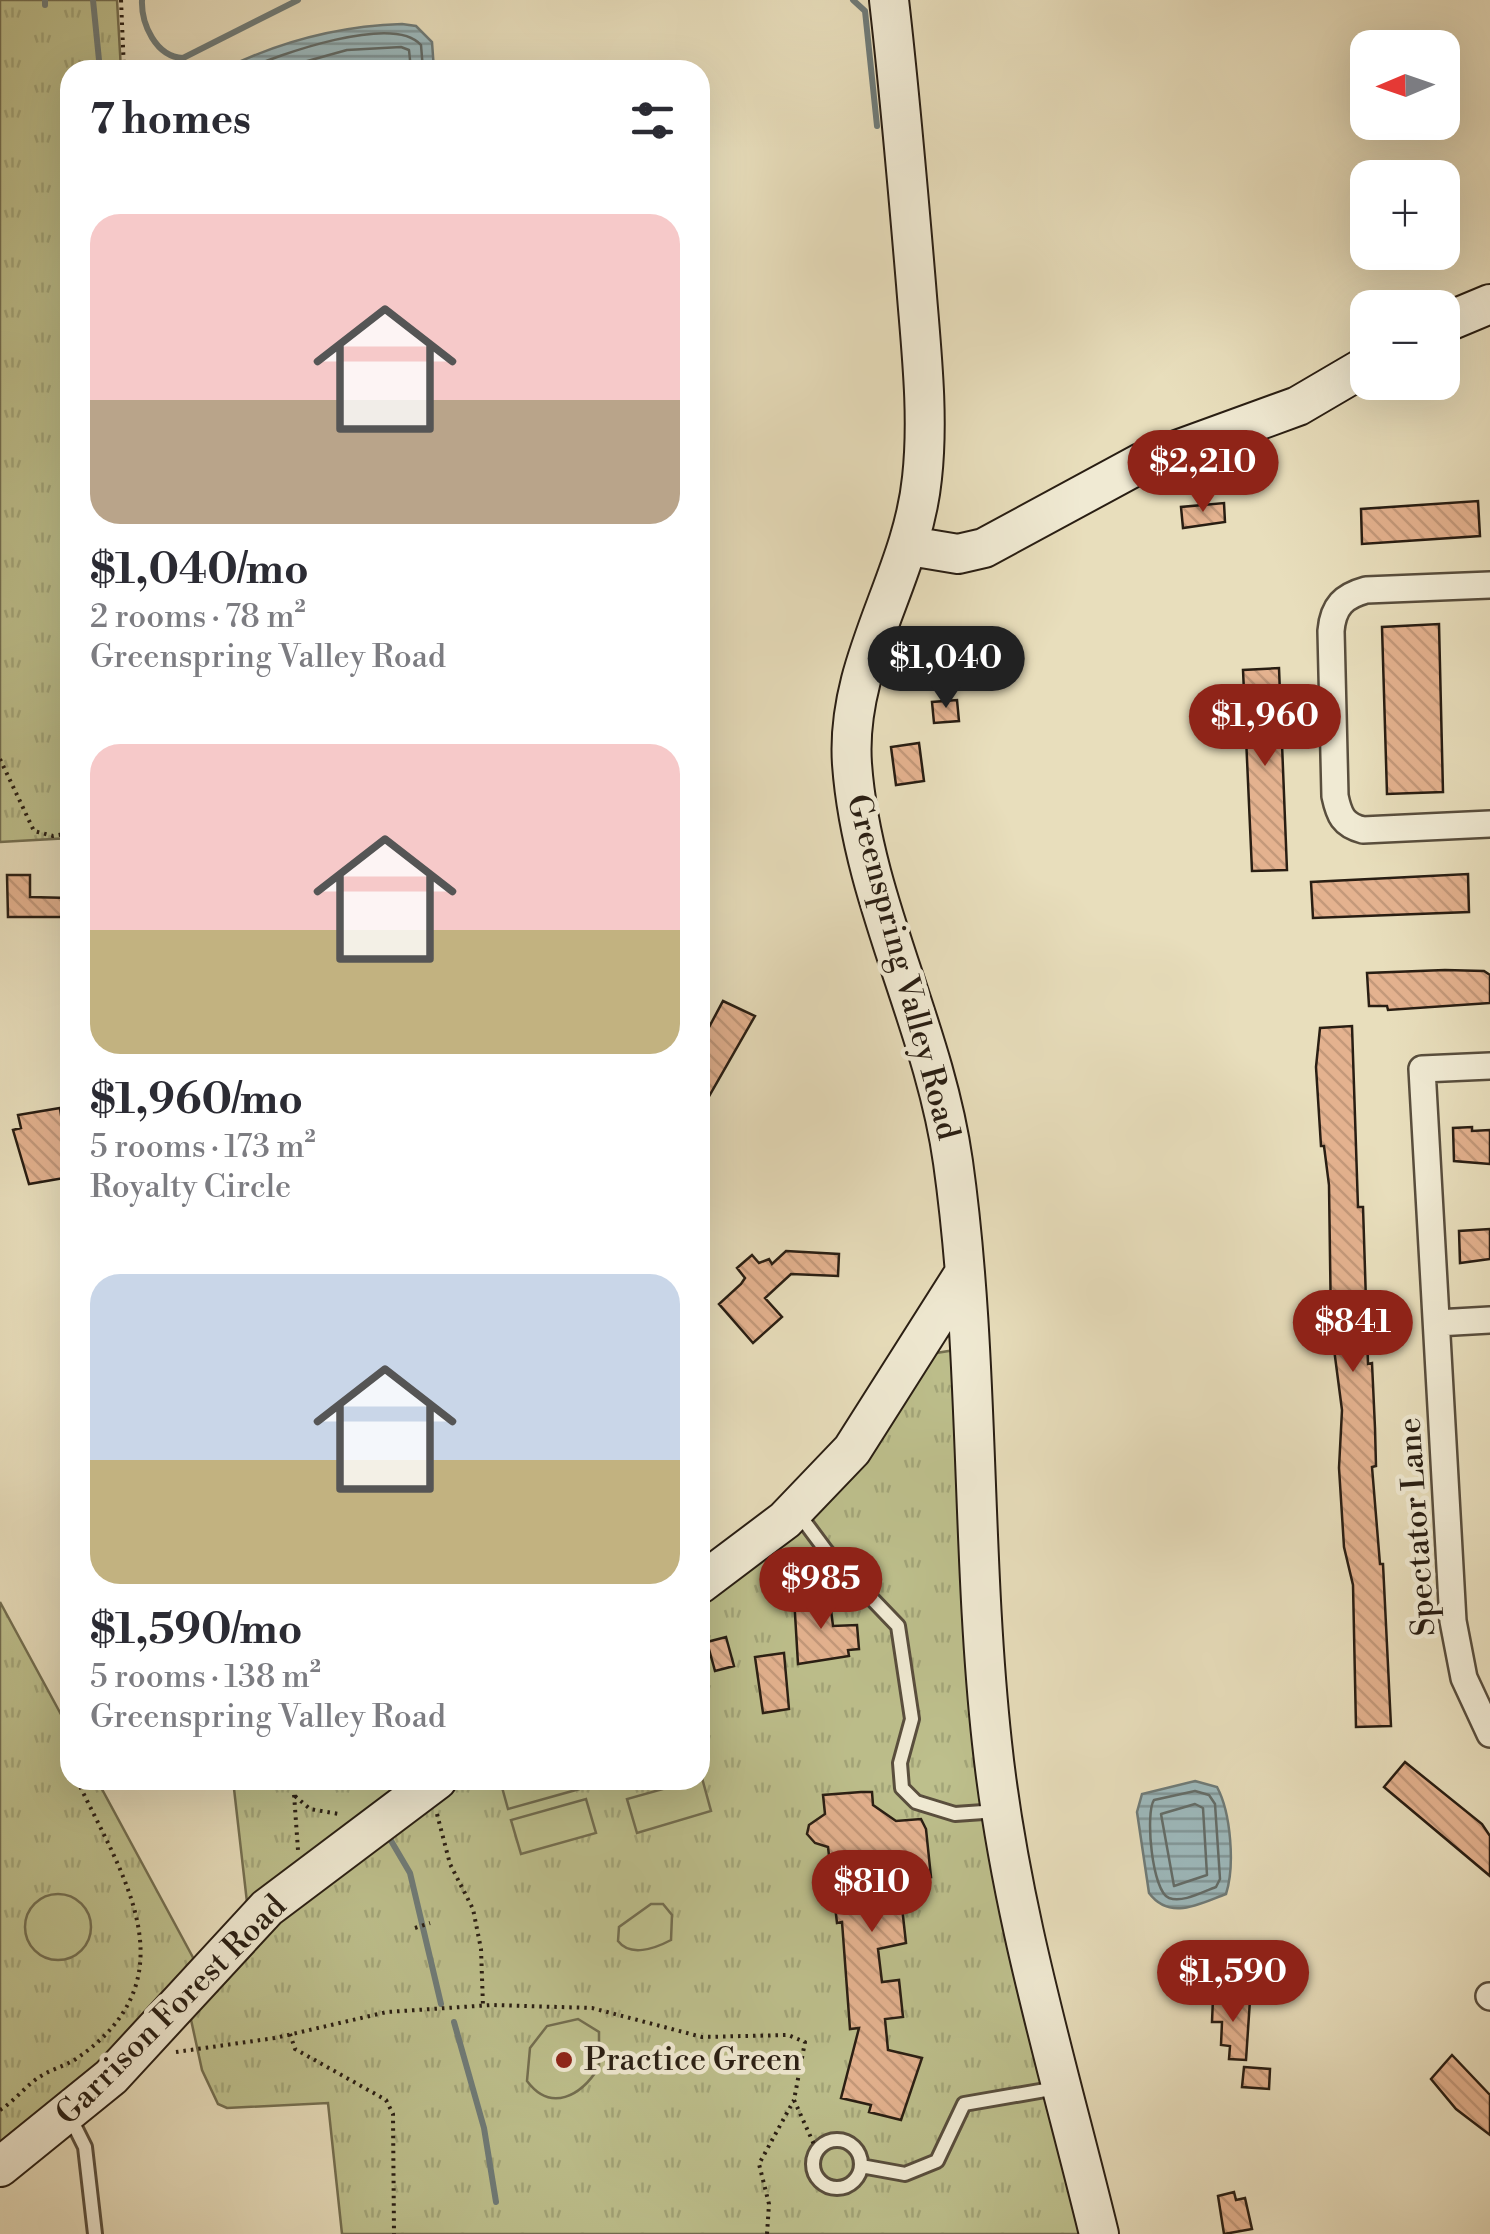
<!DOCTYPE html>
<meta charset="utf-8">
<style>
body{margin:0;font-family:"Libre Bodoni",serif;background:#f7f7f7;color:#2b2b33;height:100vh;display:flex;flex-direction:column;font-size:38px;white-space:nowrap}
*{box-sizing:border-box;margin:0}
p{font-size:32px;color:#7c7c81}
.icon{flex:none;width:55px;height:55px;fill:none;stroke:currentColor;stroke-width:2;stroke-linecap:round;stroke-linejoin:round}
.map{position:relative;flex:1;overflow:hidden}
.drawer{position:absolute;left:60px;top:60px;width:650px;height:1730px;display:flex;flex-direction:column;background:#fff;border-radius:30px;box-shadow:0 10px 40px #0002}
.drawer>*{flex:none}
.needle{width:65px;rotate:268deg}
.tools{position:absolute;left:1350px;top:30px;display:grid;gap:20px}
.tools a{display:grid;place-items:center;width:110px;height:110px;border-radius:20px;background:#fff;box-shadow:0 10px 40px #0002;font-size:50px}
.price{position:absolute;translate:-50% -85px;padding:0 22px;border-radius:35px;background:#8f2418;color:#fff;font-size:32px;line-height:65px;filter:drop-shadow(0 2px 5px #0008)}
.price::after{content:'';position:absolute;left:50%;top:60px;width:30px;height:22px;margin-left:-15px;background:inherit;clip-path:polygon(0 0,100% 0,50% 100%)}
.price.selected{background:#222;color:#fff}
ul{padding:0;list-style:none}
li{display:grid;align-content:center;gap:20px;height:530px;padding:0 30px}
li span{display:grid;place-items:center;height:310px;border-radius:30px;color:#555}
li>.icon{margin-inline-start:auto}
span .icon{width:180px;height:180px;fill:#fffc;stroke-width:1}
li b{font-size:42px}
h2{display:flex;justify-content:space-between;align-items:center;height:120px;padding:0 30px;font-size:42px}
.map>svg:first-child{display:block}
.grass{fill:url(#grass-tufts);stroke:#736e50;stroke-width:2.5}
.pitch{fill:#bdbf8c;stroke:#736e50;stroke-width:2.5}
.water{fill:url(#water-rules);stroke:#6f7b78;stroke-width:2.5}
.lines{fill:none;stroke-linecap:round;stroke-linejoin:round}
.shore{stroke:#636c68;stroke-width:2.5}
.stream{stroke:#6f7b78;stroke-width:6}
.building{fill:url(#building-back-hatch);stroke:#291e13;stroke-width:2.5}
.lane-casing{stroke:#594e3d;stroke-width:18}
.street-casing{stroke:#594e3d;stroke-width:30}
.secondary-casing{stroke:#291e13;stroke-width:42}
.path{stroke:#291e13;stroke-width:4;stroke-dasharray:2.5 5;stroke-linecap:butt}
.lane{stroke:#f0ead3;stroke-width:12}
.street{stroke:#f0ead3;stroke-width:25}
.secondary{stroke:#f0ead3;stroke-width:38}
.poi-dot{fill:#8f2418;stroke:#f0ead3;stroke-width:4}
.labels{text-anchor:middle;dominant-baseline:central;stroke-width:9;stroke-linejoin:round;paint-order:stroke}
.street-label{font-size:32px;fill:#291e13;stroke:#f0ead3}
.poi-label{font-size:32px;fill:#291e13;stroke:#f0ead3;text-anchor:start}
</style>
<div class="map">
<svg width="1490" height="2234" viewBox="0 0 1490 2234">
<defs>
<pattern id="grass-tufts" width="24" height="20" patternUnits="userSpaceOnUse" patternTransform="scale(2.5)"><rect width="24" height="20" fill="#bdbf8c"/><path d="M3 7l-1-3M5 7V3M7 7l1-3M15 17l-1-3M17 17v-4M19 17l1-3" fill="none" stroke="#a2a478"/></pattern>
<pattern id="water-rules" width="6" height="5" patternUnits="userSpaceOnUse" patternTransform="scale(2.5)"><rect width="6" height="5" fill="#9db9bc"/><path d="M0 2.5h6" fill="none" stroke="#809698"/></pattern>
<pattern id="building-back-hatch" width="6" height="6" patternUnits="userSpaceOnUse" patternTransform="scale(2.5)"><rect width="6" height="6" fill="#e4b28f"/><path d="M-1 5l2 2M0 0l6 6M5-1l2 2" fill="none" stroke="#c4997a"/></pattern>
</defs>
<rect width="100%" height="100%" fill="#e8debc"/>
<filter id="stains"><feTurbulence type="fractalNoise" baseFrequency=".002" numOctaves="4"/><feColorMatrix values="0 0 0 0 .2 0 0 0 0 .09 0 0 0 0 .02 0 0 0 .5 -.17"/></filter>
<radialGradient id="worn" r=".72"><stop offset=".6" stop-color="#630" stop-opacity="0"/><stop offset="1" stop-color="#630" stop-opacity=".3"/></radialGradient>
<!-- grass -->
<path class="grass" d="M0,0h117l4,70h-51v768l-70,4z
M955,1350l17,301 116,583h-746l-14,-131 -101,5 -9,-4 -16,-34 -19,-87 -68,75 -115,96v-552l70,129v49h27l99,183 52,-52 -15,-131h467v-183l230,-243z"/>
<!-- pitch -->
<path class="pitch" d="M702,1778l9,33 -74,22 -10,-34z
M500,1780h81l2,8 -75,21z
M586,1799l10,34 -75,21 -10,-34z
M25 1927a33 33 0 1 1 66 0a33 33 0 1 1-66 0Z
M651,1904h12l9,11 -1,25c-17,9 -41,17 -53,1l1,-14z
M578,2019l21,13v35c-18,29 -48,46 -72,14l3,-33 17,-22z"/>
<!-- water -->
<path class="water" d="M402,24l14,2 16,16 2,28h-212c58,-29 116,-44 180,-46z
M1195,1781l22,6c14,26 18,79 9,107 -27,10 -56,27 -77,-1l-12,-81 5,-18z"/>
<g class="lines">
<!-- shore -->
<path class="shore" d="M244,70c34,-15 149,-57 177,-25l2,25
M275,70l72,-20 54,-3 8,3 2,20
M1195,1791l14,4 6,9 5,75 -4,8c-14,5 -33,16 -47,11 -17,-6 -24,-85 -15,-98z
M1195,1804l8,4 4,67 -33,11 -13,-72z"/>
<!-- stream -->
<path class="stream" d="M45,0v5
M93,0l7,70
M142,0c-1,24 14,57 41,58l115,-58
M853,0l12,11 12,115
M390,1839l20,34 31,131
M454,2022l30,106 12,74"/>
</g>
<!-- building -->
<path class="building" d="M1478,501l2,35 -118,8 -1,-35z
M1224,503l1,19 -42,6 -2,-21z
M1439,624l4,168 -56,2 -5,-167z
M1279,668l8,202 -35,1 -9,-201z
M957,700l2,21 -25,2 -2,-21z
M919,743l5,38 -28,4 -5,-38z
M1468,874l1,38 -156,6 -2,-36z
M7,875h23v22l40,1v19h-62z
M1445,970l39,1 6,4v28l-102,7 -1,-4h-18l-2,-33z
M723,1001l32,15 -55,96v-68z
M1352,1026l6,181h5l5,157 4,-1 3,65 1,38 -4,1 8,97h3l8,162 -35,1 -3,-142 -9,-38 -5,-79 3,-58 -11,-84 -2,-141 -5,-39h-3l-5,-79 4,-39z
M60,1108l10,69 -41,7 -16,-54 8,-2 -3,-13z
M1472,1127v4l18,-1v34l-36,-3 -1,-33z
M1490,1229v30l-30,4 -1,-32z
M786,1251l53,3 -1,22 -47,-2 -26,24 17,19 -29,26 -34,-39 22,-20 4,-6 -8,-10 15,-13 7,8 10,-4 3,5z
M821,1593l3,18 7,-1 2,16 24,-1 2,24 -11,1 1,6 -51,8 -4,-67z
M726,1637l8,29 -19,5 -8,-29z
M784,1653l5,56 -26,4 -8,-56z
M1405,1762l77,62 8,12v40l-106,-89z
M861,1792h11l1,13 23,16 25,-2 5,10 5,48 -32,3 7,63 -28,6 4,33 17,-2 4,37 -18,2 3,31 34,8 -21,62 -32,-8 2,-7 -30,-7 18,-70 -9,1 -8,-107 -5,1 -9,-76 -13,-4 -8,-9 2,-9 16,-11 -2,-19z
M1213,1998l37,2 -4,60 -17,-1 1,-13 -9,-1 1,-23h-10z
M1452,2055l38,40v40l-34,-26 -25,-30z
M1244,2067l26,2 -1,20 -27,-2z
M1234,2192l2,8 9,-2 7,31 -28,5 -6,-38z"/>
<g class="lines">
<defs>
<path id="lane" d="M798,1513l29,39 71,74 14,93 -12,44 2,25 14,14 39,12 43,-3
M70,2117l15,30 10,87
M813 2164a24 24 0 1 1 48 0a24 24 0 1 1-48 0Z
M861,2166l44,8 32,-13 27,-57 93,-16"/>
<path id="street" d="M1490,585l-124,5c-22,6 -33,16 -35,41l4,165c4,19 8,29 28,34l127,-6
M1490,1066l-68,3 31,552 11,57 26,56
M1437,1323l53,-3
M1489,1996l1,1"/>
<path id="secondary" d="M889,0c11,95 19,189 27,284 5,64 13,131 6,194 -10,100 -77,183 -70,286 10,138 82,262 101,398 27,192 18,389 39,581 18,169 67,327 107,491
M1442,324l48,-20
M910,546l48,8 26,-6 157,-85 157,-57 70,-41
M700,1584l85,-64 67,-70 111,-175
M0,2167l111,-90 156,-169 170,-128"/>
</defs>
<!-- lane casing -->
<use href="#lane" class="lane-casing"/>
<!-- street casing -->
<use href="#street" class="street-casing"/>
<!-- secondary casing -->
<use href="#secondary" class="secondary-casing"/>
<!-- path -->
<path class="path" d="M121,0l3,70
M0,759l34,72 19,5 17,-3
M293,1780l5,70
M295,1796l15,13 29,5
M437,1814l13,50 23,45 8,40 2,57
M415,1928l15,-5
M290,2034l5,15 91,51 7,14 1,120
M176,2052l99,-14 112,-26 105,-7 100,3 110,29 86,-2 17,7 -11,58 23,51
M0,2110c15,-9 26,-25 41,-34 11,-7 24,-10 35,-17 118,-81 47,-182 1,-279
M767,2234l2,-30 -10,-40 35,-64"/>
<!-- lane -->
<use href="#lane" class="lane"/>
<!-- street -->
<use href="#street" class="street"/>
<!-- secondary -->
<use href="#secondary" class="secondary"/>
</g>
<!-- markers -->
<circle class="poi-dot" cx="564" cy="2060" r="10"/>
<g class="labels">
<!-- street labels -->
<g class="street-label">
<text transform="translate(903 967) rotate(75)">Greenspring Valley Road</text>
<text transform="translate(1417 1527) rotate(-94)">Spectator Lane</text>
<text transform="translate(171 2010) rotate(-45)">Garrison Forest Road</text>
</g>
<!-- poi labels -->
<g class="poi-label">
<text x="584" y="2060">Practice Green</text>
</g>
</g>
<rect width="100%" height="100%" filter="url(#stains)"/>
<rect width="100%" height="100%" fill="url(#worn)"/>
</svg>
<div class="tools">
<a><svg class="needle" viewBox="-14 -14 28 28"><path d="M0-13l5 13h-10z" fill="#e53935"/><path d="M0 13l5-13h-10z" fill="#7c7c81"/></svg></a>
<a>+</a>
<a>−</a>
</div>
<b class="price" style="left:1203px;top:515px">$2,210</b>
<b class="price selected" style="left:946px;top:711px">$1,040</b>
<b class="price" style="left:1265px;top:769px">$1,960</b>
<b class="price" style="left:1353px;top:1375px">$841</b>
<b class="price" style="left:821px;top:1632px">$985</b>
<b class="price" style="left:872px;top:1935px">$810</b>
<b class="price" style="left:1233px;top:2025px">$1,590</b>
<section class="drawer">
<h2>7 homes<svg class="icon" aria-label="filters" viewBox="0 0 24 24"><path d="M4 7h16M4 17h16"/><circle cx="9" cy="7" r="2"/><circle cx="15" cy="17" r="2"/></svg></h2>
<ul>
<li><span style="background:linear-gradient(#f6c9c9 60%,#b9a48a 0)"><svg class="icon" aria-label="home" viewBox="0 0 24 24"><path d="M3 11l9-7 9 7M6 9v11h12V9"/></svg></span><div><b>$1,040/mo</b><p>2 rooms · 78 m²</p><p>Greenspring Valley Road</p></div></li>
<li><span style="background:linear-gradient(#f6c9c9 60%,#c2b280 0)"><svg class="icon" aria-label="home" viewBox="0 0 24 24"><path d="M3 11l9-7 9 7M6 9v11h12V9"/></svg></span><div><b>$1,960/mo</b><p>5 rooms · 173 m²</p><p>Royalty Circle</p></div></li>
<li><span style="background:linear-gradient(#c9d6e8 60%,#c2b280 0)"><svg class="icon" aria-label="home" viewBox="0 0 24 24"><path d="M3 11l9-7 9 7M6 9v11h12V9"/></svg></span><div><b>$1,590/mo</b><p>5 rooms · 138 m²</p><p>Greenspring Valley Road</p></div></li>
</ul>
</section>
</div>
